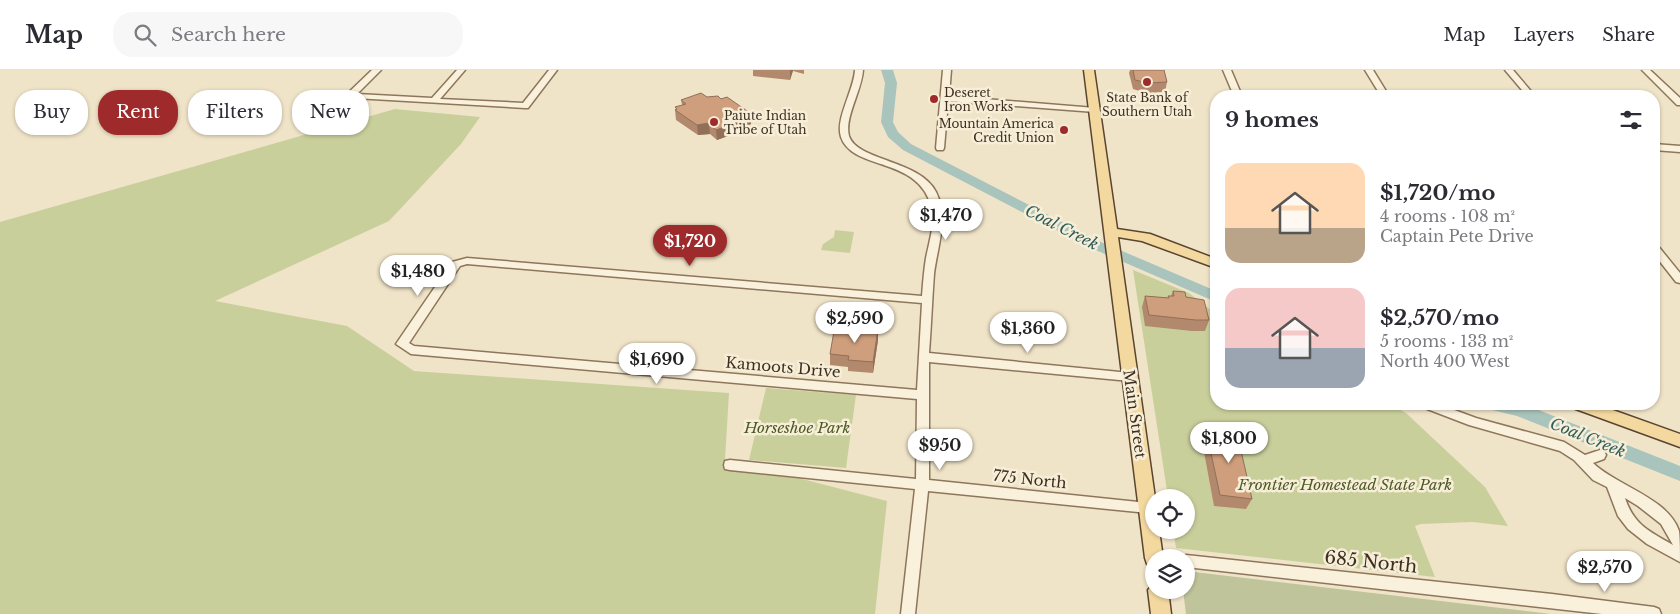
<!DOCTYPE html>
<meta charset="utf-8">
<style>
body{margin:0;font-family:"Libre Baskerville",serif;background:#f7f7f7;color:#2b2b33;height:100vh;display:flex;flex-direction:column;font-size:19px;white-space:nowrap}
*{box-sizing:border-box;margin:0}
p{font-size:16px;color:#7c7c81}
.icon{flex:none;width:28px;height:28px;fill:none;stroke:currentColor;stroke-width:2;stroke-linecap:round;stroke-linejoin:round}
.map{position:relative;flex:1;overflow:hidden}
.panel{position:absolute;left:1210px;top:20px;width:450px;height:320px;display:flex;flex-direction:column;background:#fff;border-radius:20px;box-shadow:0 1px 4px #0004}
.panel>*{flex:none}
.top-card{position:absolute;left:15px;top:20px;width:475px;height:45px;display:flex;gap:10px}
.buttons{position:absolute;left:1145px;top:419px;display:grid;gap:10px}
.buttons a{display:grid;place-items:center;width:50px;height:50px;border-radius:50%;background:#fff;box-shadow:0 1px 4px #0004;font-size:25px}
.price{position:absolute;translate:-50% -42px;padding:0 11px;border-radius:18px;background:#fff;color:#222;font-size:16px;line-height:32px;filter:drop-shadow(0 1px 2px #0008)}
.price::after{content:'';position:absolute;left:50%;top:30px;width:15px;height:11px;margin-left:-8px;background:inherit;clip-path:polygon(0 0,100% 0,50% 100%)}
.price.on{background:#9e2a2b;color:#fff}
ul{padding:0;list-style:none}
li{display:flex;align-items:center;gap:15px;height:125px;padding:0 15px}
li span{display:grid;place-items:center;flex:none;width:140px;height:100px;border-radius:15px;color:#555}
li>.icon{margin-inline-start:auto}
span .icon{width:60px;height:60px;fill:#fffc;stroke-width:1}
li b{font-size:21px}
h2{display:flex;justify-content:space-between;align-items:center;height:60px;padding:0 15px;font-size:21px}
.pill{padding:0 18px;border-radius:20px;background:#fff;box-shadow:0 1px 4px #0004;font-size:18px;line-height:45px}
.pill.on{background:#9e2a2b;color:#fff}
header{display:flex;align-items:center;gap:30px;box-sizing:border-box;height:70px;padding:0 25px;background:#fff;border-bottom:1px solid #e1e1e2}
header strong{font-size:24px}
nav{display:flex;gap:28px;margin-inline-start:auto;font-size:18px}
.search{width:350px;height:45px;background:#f7f7f7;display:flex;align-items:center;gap:12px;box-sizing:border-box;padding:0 18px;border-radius:20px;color:#7c7c81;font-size:19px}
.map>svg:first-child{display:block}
.green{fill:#c9cf9b}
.cemetery{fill:#bfc49a}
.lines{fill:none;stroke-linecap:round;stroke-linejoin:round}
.river{fill:#a9c4bc;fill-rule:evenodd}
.minor-casing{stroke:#8d765c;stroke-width:3}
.major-casing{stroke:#5b4430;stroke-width:3}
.minor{fill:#faf1dc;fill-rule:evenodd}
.major{fill:#f3d9a0;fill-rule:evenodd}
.wall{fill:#b2896c}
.shaded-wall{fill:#916f58}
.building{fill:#cf9f7d;stroke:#916f58}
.poi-dot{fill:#9e2a2b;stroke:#f7eed8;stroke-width:2}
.labels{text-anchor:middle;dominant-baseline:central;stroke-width:5;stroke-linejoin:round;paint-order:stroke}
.far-poi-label{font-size:12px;fill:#3d2e20;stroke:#f7eed8;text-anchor:start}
.street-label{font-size:15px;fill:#3d2e20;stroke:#f7eed8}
.park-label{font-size:15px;font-style:italic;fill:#4d5a26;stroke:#f7eed8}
.water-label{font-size:16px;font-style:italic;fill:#2f5d5a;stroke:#f7eed8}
.near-street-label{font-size:18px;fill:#3d2e20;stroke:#f7eed8}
</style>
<header>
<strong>Map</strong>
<div class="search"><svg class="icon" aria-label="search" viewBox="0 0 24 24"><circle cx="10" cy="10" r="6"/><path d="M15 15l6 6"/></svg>Search here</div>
<nav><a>Map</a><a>Layers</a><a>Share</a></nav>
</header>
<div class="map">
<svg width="1680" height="544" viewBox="0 0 1680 544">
<rect width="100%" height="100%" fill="#f0e4c8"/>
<!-- green -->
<path class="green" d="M395,39l85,8 -19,27 -72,77 -174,80 132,25 67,45 315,22 -4,66 162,42 -12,113h-875v-392z
M835,160l19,2 -4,21 -29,-3 2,-6 11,-7z
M1133,200l56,23 27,21v90h174l16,9 79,74 23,39 -35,-4 -52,2 -6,2 20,51 -259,-29 -3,-18h13v-32l-18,-1z
M766,318l90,7 -10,73 -97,-8z"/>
<!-- cemetery -->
<path class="cemetery" d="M1186,501l365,43h-365l-3,-24h3z"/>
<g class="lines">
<!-- river -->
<path class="river" d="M881,0h12l4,13 -4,39 5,10 13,12 190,98 115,49v11l-125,-54 -188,-98 -15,-13 -7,-15 4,-39z
M1485,334l41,1 154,61v15l-163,-65 -29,-7z"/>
<defs>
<path id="minor" d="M372,0h9l-24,24 75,4 25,-28h8l-25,29 83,4 26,-33h8l-29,38h-3l-205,-12 -4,-2 4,-2 28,1z
M855,0h8c-1,20 -19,48 -14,66 8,25 71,24 87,56 13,26 1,56 -2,82 -2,27 -3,53 -5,79l201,20 4,1 2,3 -2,3 -4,1 -201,-19v118l219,23 6,3 -1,6 -5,1 -220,-22 -13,123h-14l14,-125 -185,-19 -5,-1 -1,-4 1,-4 5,-1 186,19 1,-80 -506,-45 -15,-10 56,-82 15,-4 455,38c1,-13 2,-26 4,-38 3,-15 9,-34 6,-49 -12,-54 -79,-37 -91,-72 -6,-18 13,-47 14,-67zM467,194l455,39 -5,87 -503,-44 -5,-3 51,-77z
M943,0h8l-2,26 146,12 4,2 -4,2 -147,-11 -4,47 -1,2h-6l-1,-2z
M1223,0h8l11,26h-8z
M1365,0h8l16,26h-8z
M1505,0h8l22,26h-8z
M1642,0h8l30,28v7h-3z
M1654,74l26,2v6l-26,-2z
M1654,175l4,1 22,27v10l-4,-1 -22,-28z
M1420,334h18l38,14 88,24 21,13 15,-5 4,1 2,4 -2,4 -11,4c24,23 75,35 86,68 1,9 1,22 1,31l-33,-18 -19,-15 -10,-13 -11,-29 -14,-7 -19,-20 -14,-9 -91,-26 -47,-18zM1625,428l13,8 23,18 12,21c-24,-14 -39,-20 -48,-47z
M1186,485l366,39 102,13 5,2 2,5h-59l-416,-47v-9h-5z"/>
<path id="major" d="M1084,0h10l23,159 33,5 66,25v9l-74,-27 -24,-4 37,261 -1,32h5l4,28h-9v8l-7,-2 -2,-6z
M1571,334h25l84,30v13l-107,-39z
M1154,513v7h14l3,24h-20l-3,-24z"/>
</defs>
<!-- minor casing -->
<use href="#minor" class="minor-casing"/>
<!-- major casing -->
<use href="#major" class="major-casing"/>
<!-- minor -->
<use href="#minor" class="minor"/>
<!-- major -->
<use href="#major" class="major"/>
</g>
<!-- wall -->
<path class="wall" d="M753,0h51v4l-11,-3 -3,9 -37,-4z
M1130,0h34l3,12 -2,10 -19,1 -13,-4 -4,-16z
M707,27l14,2 29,14 1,11 -14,5v2h-1v2l-19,7 -7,-6 -12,1 -22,-15 -1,-10 1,-1 -1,-2 7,-2 -1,-5z
M1173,221l13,6 23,23 -4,11h-13l-47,-5 -3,-19 3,-11 23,2v-2h3z
M878,259v11l-5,33 -25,-2v-4l-18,-2v-11l8,-23z
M1214,262h2v32l-5,-23z
M1206,360l46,69 -6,10 -32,-3 -12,-65z"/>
<!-- shaded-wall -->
<path class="shaded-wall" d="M790,0h3l-3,10z
M750,43l1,11 -14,5v2h-1v2l-19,7 -1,-10 19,-11z
M709,53l1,11 -12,1 -1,-10z
M878,259v11l-5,33v-11z"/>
<!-- building -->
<path class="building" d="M1133,0h31l3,12 -18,1 -14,-3z
M701,23l6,4 11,-1 3,3 6,-2 23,16 -15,6 2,1 -3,2 1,1 -19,7 -7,-7 -12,2 -22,-15 2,-1 -2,-2 11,-3 -5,-4z
M1173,221l12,1 1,5 18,3 5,20h-13l-47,-5 -4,-19 24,2 -1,-2h6z
M839,257l39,2 -5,33 -25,-2 1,-4 -19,-2 4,-23h4z
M1214,262h2v10z
M1206,360l31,3 15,66 -32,-4z"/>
<!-- markers -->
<g class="poi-dot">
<circle cx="1147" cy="12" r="5"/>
<circle cx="934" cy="29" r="5"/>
<circle cx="714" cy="52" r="5"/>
<circle cx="1064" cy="60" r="5"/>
</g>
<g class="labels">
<!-- far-poi labels -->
<g class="far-poi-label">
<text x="944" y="22">Deseret<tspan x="944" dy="14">Iron Works</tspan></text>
<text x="1147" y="27" text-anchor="middle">State Bank of<tspan x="1147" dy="14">Southern Utah</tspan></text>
<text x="724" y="45">Paiute Indian<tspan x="724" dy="14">Tribe of Utah</tspan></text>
<text x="1054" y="53" text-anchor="end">Mountain America<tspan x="1054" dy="14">Credit Union</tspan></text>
</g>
<!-- street labels -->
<g class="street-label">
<text transform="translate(783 297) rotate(5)">Kamoots Drive</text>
<text transform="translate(1135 344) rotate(82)">Main Street</text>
<text transform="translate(1030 409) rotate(6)">775 North</text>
</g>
<!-- park labels -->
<g class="park-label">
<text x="797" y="357">Horseshoe Park</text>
<text x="1345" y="414">Frontier Homestead State Park</text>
</g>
<!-- water labels -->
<g class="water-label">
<text transform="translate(1062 157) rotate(27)">Coal Creek</text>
<text transform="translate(1588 367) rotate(22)">Coal Creek</text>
</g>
<!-- near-street labels -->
<g class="near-street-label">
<text transform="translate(1371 492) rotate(6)">685 North</text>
</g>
</g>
</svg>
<div class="buttons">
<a><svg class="icon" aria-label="locate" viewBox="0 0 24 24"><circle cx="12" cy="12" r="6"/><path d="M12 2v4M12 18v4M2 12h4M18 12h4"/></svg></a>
<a><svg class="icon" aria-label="layers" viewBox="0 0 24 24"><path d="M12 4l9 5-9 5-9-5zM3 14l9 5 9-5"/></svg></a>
</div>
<b class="price" style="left:946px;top:171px">$1,470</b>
<b class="price on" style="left:690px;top:197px">$1,720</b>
<b class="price" style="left:418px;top:227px">$1,480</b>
<b class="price" style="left:855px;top:274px">$2,590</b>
<b class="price" style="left:1028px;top:284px">$1,360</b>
<b class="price" style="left:657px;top:315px">$1,690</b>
<b class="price" style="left:1229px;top:394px">$1,800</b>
<b class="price" style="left:940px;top:401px">$950</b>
<b class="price" style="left:1605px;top:523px">$2,570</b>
<div class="top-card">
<a class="pill">Buy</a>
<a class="pill on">Rent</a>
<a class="pill">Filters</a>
<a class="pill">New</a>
</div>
<section class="panel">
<h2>9 homes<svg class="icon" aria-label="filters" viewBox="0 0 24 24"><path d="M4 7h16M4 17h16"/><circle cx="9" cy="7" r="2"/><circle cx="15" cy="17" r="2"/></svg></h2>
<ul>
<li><span style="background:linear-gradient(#ffd9b3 65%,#b9a48a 0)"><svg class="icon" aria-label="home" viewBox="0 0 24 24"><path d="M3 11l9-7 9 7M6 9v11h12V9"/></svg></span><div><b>$1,720/mo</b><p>4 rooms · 108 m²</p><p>Captain Pete Drive</p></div></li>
<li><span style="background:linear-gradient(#f6c9c9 60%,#9aa5b1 0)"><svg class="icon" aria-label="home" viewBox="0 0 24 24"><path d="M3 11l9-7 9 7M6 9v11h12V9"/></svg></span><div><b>$2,570/mo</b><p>5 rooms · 133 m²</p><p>North 400 West</p></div></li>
</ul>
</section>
</div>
